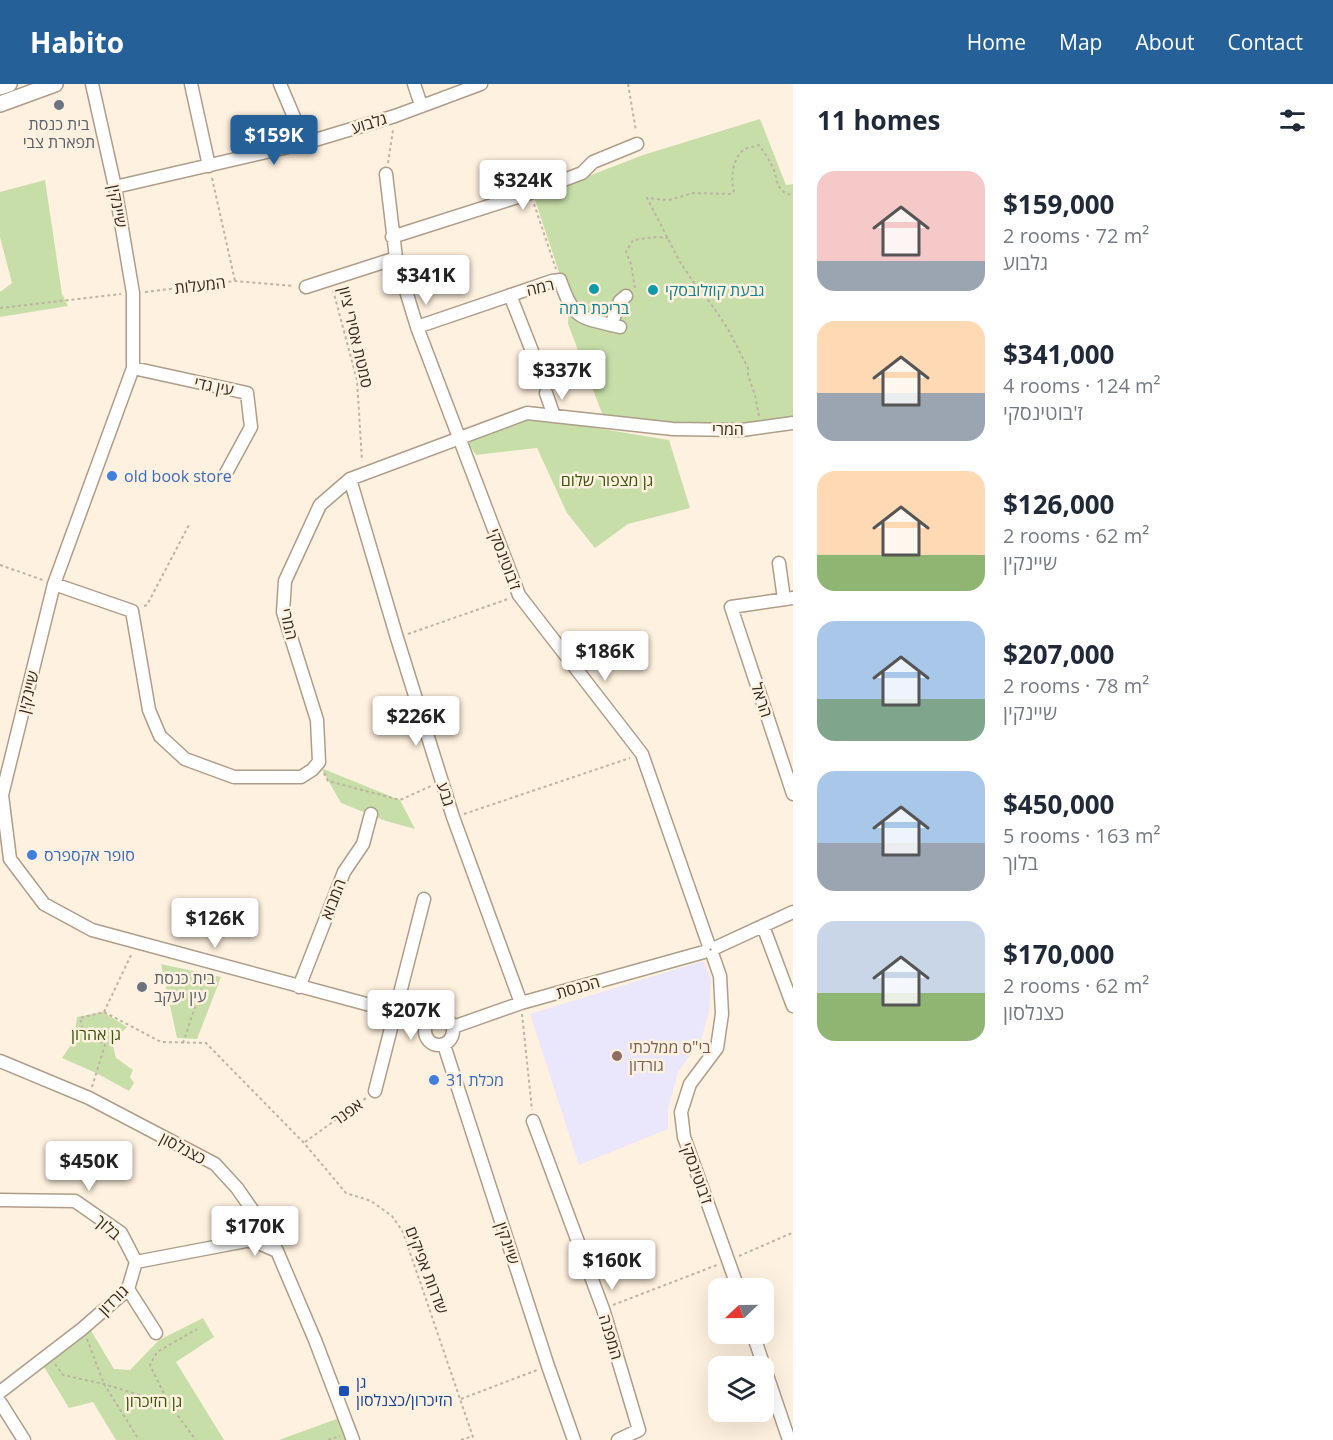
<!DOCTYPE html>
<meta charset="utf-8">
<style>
body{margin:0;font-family:"Open Sans","Noto Sans Hebrew",sans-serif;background:#f6f6f7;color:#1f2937;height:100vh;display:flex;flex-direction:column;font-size:22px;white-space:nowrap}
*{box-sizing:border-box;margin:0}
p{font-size:20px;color:#747a83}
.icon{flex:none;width:33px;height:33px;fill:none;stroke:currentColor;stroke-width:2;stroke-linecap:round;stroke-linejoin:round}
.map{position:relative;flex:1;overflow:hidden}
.details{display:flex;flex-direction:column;background:#fff;width:540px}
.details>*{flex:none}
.needle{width:39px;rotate:248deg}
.tools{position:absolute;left:708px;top:1194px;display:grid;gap:12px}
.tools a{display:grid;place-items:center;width:66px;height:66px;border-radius:12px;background:#fff;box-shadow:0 6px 24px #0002;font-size:30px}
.price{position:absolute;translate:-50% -51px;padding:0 14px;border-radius:6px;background:#fff;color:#222;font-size:20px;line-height:39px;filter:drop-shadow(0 2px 3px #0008)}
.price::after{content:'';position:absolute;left:50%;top:36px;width:18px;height:14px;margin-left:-9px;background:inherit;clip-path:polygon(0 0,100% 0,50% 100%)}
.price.on{background:#256198;color:#fff}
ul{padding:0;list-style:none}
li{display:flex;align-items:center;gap:18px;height:150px;padding:0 24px}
li span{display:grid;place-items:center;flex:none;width:168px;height:120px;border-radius:18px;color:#555}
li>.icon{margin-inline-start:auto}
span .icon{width:72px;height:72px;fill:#fffc;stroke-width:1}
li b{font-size:26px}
h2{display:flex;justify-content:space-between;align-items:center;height:72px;padding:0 24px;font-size:26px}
header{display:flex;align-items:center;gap:36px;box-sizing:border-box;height:84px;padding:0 30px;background:#256198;color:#fff}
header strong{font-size:28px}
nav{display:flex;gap:33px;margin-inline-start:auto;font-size:21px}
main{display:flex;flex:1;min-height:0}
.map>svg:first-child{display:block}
.education{fill:#eae6fc}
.green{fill:#c7dea9}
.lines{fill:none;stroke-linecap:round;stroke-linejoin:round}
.minor-casing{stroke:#ae9d88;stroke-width:15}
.major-casing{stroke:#ae9d88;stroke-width:18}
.path{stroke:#beb3a3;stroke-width:2;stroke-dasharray:3 3;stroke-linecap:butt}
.minor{stroke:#fff;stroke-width:12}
.major{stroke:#fff;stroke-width:15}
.worship-dot{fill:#6b7280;stroke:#fff1df;stroke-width:2}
.culture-dot{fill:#0f9aa8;stroke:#fff1df;stroke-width:2}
.shop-dot{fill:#3f7fe0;stroke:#fff1df;stroke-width:2}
.education-dot{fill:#8d6e63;stroke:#fff1df;stroke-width:2}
.transit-dot{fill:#1a4fb4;stroke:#fff1df;stroke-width:2}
.labels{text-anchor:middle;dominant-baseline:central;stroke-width:5;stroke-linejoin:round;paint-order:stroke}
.street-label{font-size:16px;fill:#312b22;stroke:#fff1df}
.worship-label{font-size:16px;fill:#5b616d;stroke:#fff1df}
.culture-label{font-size:16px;fill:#0d838f;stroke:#fff1df;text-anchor:start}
.shop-label{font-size:16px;fill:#366cbe;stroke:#fff1df;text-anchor:start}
.park-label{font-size:16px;fill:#3c530c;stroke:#fff1df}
.education-label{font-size:16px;fill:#785e54;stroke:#fff1df;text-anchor:start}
.transit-label{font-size:16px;fill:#164399;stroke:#fff1df;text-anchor:start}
</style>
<header>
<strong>Habito</strong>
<nav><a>Home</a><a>Map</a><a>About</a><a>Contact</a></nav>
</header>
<main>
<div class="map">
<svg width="793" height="1356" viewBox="0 0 793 1356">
<rect width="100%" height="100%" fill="#fff1df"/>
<!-- education -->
<path class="education" d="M703,877l8,18 -2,33 -8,28 -23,32 -10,37v20l-89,36 -49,-151z"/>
<!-- green -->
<path class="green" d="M760,35l26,66 7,-1v239l-51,7 -137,-9 -37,-97 1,-22 -35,-105 109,-42z
M45,96l17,114 6,12 -68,11v-25l12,-9 -12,-46v-45z
M527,336l26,1 116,19 21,68 -62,16 -33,24 -28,-35 -30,-65 -61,7 -11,-16z
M321,684l79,32 15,29 -29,-8 -45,-18z
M161,880l60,13 -24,62 -20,-1z
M103,928l24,15 -8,8 -6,11 3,12 17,12 -3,7 4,6 -5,8 -33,-18 -34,-15 12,-18 3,-23z
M203,1234l11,19 -38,25 48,78h-108l-23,-38 -24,6 -25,-41 5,-13 41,-25 24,40 16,1 29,-30z
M342,1333l7,23h-70z"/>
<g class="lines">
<defs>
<path id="minor" d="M92,0l23,103 18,106v75l-79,216 -52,211 8,64 34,45 48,26 304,82 30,13
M191,0l18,82
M280,0l25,59
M414,0l7,21
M386,90l10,84 21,69 102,268 123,159 66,189
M115,103l190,-44 90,-27 86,-32
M392,153l138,-44 52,-20 11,-11 44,-18
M306,203l90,-29
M510,211l33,84
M611,241l9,-24 6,-5
M417,243l135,-46 8,-1c14,41 20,37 60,47
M133,284l114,25 4,34 -25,46
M546,309l8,23
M350,395l47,159 56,179 68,186
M779,479l5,36
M54,500l78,27 17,99 11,26 25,23 49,18h67l11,-7 7,-8 -2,-42 -34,-108 2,-31 35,-76 30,-26 177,-66 146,16 69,1 51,-7
M793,514l-62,9 62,187
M763,842l30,80
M717,863l76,-35
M713,872l7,20 2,38 -5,34 -27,36 -9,28 3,25 54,151
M299,903l45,-115 19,-28 8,-30
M425 947a14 14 0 1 1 28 0a14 14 0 1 1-28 0Z
M453,943l68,-24 183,-51
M444,961l104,321 26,74
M0,977l89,37 126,66 22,24 21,30 19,33 38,89 38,100
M375,1007l49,-192
M533,1037l70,188 36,121 -21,10
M0,1116l75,1 46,32 15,29
M136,1178l110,-21h8l23,10
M128,1205l28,44
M753,1250l36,106
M0,1308l82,-63 46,-40 8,-27
M0,1318l24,38"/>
<path id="major" d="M0,3l9,-3
M0,20l55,-20"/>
</defs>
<!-- minor casing -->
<use href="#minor" class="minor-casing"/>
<!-- major casing -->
<use href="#major" class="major-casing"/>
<!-- path -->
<path class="path" d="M628,0l8,47
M388,79l5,-33
M212,94l23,103
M534,120l22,65
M635,204l-4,-24 -5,-12 7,-12 23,-3 12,1
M333,206l24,90 5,81
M145,208l90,-11 59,5
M0,224l121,-14
M759,332l-4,-21 -7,-20v-7l-20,-39 -19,-28 -9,-9 -20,-30 -33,-64 22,2 24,-7 38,1 3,-3c-4,-12 -1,-35 11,-42 4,-2 10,-2 14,-4 5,7 10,14 13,21 7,13 2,26 21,29
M0,481l43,15
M144,522l3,-1 43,-82
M408,550l100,-35
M324,689l4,8 72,19 31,-14
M464,730l166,-56
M104,928l28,-59
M522,930l10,96
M183,959l23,-69
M92,1003l13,-42 -22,-15 -3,-12 24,-6 57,30 45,1 98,100 42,50 25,8 21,15 11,16 71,208
M305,1058l61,-44
M739,1172l53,-23 1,1
M613,1221l104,-40
M87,1255l17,45 35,56
M55,1280l8,11 41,9 65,20 27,36
M461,1315l76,-29
M169,1320l-19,-39 7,-13 40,-23
M328,1356l12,-4
M461,1356l12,-4"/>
<!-- minor -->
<use href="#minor" class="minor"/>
<!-- major -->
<use href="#major" class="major"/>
</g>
<!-- markers -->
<g class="worship-dot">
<circle cx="59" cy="21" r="6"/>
<circle cx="142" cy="903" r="6"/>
</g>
<g class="culture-dot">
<circle cx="594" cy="205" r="6"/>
<circle cx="653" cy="206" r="6"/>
</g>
<g class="shop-dot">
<circle cx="112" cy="392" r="6"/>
<circle cx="32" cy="771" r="6"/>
<circle cx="434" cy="996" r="6"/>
</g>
<circle class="education-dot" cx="617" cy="972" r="6"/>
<rect class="transit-dot" x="338" y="1301" width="12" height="12" rx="3"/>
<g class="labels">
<!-- street labels -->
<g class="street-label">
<text transform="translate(369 39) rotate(-17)">גלבוע</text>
<text transform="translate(118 122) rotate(80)">שיינקין</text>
<text transform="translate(200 201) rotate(-7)">המעלות</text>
<text transform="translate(540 203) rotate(-13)">רמה</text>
<text transform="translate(356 253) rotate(77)">סמטת אסירי ציון</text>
<text transform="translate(214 302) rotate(12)">עין גדי</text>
<text x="728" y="345">המרי</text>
<text transform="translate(505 475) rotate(69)">ז'בוטינסקי</text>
<text transform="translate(289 540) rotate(77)">המרי</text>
<text transform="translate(28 608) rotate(-76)">שיינקין</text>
<text transform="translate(762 616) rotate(72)">הראל</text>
<text transform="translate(446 710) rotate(73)">גבע</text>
<text transform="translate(333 815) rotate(-69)">המבוא</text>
<text transform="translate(578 903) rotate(-16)">הכנסת</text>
<text transform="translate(347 1028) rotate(-36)">אפנר</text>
<text transform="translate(183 1064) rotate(28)">כצנלסון</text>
<text transform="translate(697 1089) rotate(70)">ז'בוטינסקי</text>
<text transform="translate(108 1143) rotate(41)">בלוך</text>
<text transform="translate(508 1159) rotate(72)">שיינקין</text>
<text transform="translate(427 1186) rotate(69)">שדרות אפיקים</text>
<text transform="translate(113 1216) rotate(-45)">גורדון</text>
<text transform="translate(611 1253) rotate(73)">המפנה</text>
</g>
<!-- worship labels -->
<g class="worship-label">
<text x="59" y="40">בית כנסת<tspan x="59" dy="18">תפארת צבי</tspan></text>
<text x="154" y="894" text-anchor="start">בית כנסת<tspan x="154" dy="18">עין יעקב</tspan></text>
</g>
<!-- culture labels -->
<g class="culture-label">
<text x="665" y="206">גבעת קוזלובסקי</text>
<text x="594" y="224" text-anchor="middle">בריכת רמה</text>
</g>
<!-- shop labels -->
<g class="shop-label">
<text x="124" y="392">old book store</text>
<text x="44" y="771">סופר אקספרס</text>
<text x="446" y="996">מכלת 31</text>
</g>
<!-- park labels -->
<g class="park-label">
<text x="607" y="396">גן מצפור שלום</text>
<text x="96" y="950">גן אהרון</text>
<text x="154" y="1317">גן הזיכרון</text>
</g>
<!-- education labels -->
<g class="education-label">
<text x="629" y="963">בי"ס ממלכתי<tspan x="629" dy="18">גורדון</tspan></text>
</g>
<!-- transit labels -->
<g class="transit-label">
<text x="356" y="1298">גן<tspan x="356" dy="18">הזיכרון/כצנלסון</tspan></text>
</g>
</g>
</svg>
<div class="tools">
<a><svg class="needle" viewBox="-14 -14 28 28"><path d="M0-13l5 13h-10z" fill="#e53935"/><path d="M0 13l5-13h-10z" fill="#747a83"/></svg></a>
<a><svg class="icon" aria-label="layers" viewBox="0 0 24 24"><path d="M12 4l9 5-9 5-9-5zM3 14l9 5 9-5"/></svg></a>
</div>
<b class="price on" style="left:274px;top:82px">$159K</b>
<b class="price" style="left:523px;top:127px">$324K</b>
<b class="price" style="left:426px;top:222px">$341K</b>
<b class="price" style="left:562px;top:317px">$337K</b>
<b class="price" style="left:605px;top:598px">$186K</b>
<b class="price" style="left:416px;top:663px">$226K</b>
<b class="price" style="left:215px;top:865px">$126K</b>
<b class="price" style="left:411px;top:957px">$207K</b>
<b class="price" style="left:89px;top:1108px">$450K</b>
<b class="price" style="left:255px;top:1173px">$170K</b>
<b class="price" style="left:612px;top:1207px">$160K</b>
</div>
<section class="details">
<h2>11 homes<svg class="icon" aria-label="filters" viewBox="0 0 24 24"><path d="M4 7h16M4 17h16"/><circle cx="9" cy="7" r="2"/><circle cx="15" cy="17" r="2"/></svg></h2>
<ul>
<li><span style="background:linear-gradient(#f6c9c9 75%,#9aa5b1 0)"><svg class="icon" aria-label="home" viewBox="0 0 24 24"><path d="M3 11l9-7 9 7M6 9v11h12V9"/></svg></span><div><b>$159,000</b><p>2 rooms · 72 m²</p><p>גלבוע</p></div></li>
<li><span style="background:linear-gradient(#ffd9b3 60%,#9aa5b1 0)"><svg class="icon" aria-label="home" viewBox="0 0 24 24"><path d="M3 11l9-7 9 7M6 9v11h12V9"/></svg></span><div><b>$341,000</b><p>4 rooms · 124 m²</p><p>ז'בוטינסקי</p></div></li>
<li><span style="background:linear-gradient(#ffd9b3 70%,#8fb573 0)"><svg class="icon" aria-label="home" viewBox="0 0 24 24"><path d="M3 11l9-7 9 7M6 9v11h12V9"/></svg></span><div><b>$126,000</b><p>2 rooms · 62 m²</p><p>שיינקין</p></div></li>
<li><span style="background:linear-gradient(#a9c7e8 65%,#7fa58c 0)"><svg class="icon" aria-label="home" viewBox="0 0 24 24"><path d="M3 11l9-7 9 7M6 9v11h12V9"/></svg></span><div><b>$207,000</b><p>2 rooms · 78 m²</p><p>שיינקין</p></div></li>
<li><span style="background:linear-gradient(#a9c7e8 60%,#9aa5b1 0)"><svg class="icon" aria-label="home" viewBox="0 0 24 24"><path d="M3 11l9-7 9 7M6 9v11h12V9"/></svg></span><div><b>$450,000</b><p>5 rooms · 163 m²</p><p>בלוך</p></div></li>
<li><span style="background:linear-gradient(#c9d6e8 60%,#8fb573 0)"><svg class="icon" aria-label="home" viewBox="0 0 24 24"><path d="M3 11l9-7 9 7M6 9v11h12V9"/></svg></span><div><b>$170,000</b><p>2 rooms · 62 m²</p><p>כצנלסון</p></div></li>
</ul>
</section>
</main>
